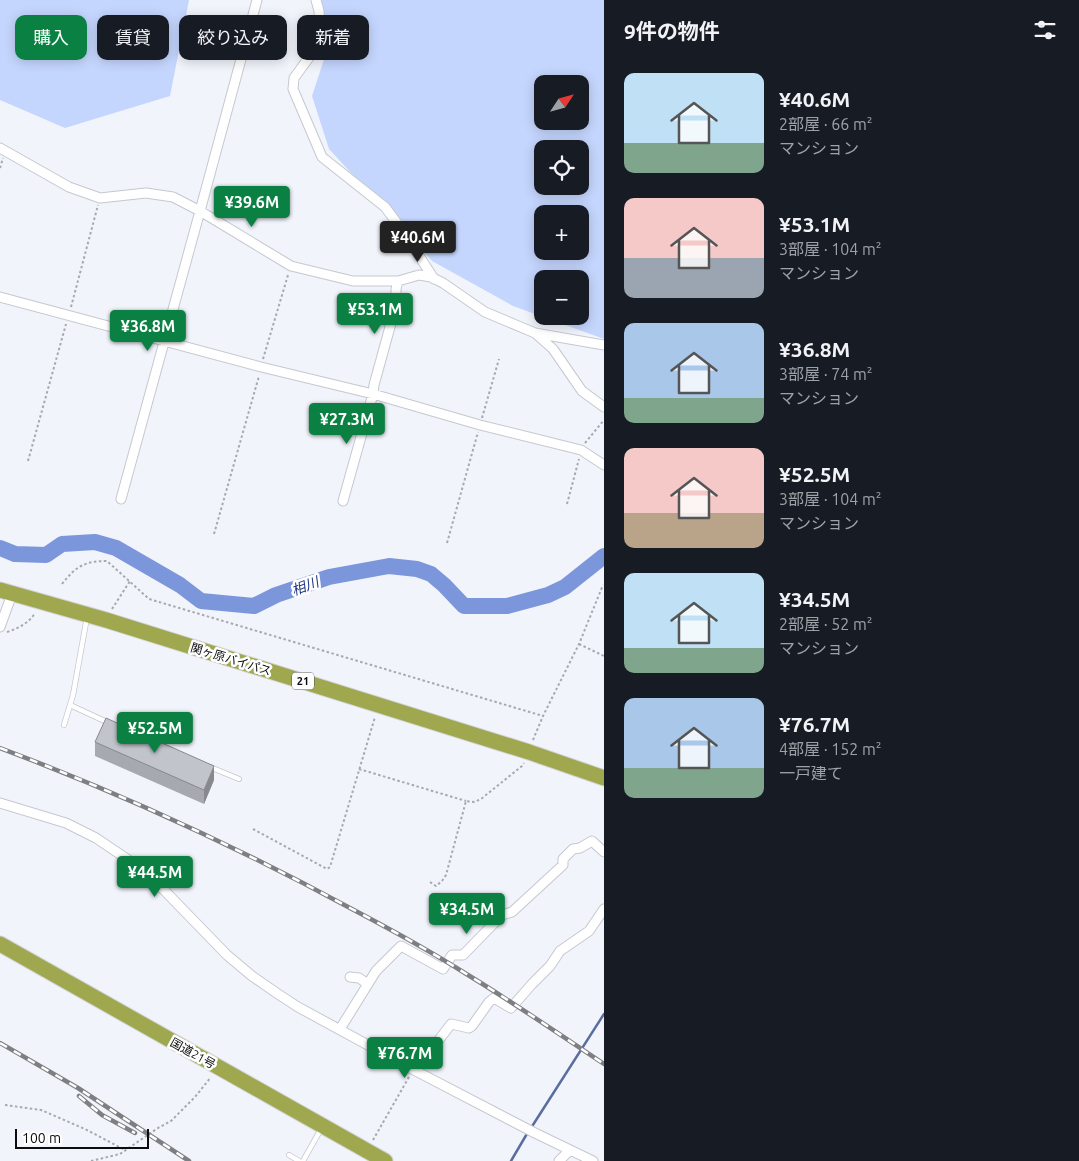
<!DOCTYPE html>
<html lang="ja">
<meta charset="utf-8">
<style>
body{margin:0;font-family:Ubuntu,"Noto Sans JP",sans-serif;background:#20242c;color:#f1f3f6;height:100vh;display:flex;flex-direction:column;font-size:19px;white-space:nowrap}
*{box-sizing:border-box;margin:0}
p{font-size:16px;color:#9ea1a6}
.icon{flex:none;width:28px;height:28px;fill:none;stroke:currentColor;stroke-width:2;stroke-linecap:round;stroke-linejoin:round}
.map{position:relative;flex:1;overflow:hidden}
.panel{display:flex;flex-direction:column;background:#171b24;width:475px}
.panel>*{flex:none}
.guide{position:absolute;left:15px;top:15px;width:475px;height:45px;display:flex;gap:10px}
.needle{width:32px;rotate:54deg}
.tools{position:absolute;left:534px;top:75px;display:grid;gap:10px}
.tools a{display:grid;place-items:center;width:55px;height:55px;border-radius:10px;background:#171b24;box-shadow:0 2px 12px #0003;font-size:25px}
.scale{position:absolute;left:15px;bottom:12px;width:134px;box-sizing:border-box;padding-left:5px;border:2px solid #0b0c0e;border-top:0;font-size:14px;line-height:18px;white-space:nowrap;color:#0b0c0e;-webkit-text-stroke:4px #fff;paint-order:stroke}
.price{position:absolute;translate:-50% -42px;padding:0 11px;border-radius:5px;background:#0b8043;color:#fff;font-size:16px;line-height:32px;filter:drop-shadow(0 1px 2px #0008)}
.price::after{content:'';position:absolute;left:50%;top:30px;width:15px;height:11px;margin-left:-8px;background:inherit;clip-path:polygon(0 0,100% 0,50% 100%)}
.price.active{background:#222;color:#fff}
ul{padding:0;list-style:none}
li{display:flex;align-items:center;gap:15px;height:125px;padding:0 20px}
li span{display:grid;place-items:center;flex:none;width:140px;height:100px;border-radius:10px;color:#555}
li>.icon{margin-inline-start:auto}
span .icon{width:60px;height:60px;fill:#fffc;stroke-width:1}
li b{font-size:21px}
h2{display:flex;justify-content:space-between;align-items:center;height:60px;padding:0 20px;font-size:21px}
.chip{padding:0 18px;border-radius:10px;background:#171b24;box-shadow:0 2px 12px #0003;font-size:18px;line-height:45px}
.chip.active{background:#0b8043;color:#fff}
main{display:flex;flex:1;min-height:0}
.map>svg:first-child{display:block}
.green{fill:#c5d6fe;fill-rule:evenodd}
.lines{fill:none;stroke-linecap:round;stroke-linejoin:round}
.stream{stroke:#5a6d9e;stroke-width:2.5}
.river{stroke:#7c96db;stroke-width:16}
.service-casing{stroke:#c5c8d0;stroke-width:6}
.minor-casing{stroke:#c5c8d0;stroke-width:11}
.trunk-casing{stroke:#d3d3d4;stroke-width:17}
.path{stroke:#a6a9ae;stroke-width:2;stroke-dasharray:2.5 2.5;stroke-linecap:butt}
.service{stroke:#fff;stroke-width:4.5}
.minor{stroke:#fff;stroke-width:9}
.trunk{stroke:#9fa84e;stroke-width:15}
.rail-casing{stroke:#7d7f83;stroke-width:4.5}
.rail{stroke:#fff;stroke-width:2.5;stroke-dasharray:8;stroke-linecap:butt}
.wall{fill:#a6a9af}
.shaded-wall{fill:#87898e}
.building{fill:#c1c4cb;stroke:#87898e}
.labels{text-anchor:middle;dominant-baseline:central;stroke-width:5;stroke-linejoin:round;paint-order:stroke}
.shield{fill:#fff;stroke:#545556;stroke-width:1}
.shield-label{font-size:11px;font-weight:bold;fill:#0b0c0e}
.street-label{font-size:12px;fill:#0b0c0e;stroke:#fff}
.water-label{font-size:14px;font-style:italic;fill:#1e3484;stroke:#fff}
</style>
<main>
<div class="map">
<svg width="604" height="1161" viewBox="0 0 604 1161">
<rect width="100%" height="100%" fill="#f1f4fb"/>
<!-- green -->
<path class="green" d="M0,0h189l-19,96 -105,32 -65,-28z
M317,0h287v339l-91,-33 -81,-45 -103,-112 -17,-53 19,-58zM542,84h38v37h-38zM542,149h38v37h-38zM542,214h38v37h-38zM542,279h38v37h-38z"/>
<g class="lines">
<!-- stream -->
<path class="stream" d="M531,1128l73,-114
M511,1161l17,-29"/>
<!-- river -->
<path class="river" d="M0,548l15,6 31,1 16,-11 33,-2 21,6 64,37 21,16 53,5 22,-11 53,-18 60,-11 28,3 14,5 13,11 20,21h43l41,-11 17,-8 39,-31"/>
<defs>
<path id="service" d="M70,705l39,18
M64,725l9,-30 14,-78
M210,767l29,12
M289,1155l10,6
M303,1161l18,-32"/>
<path id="minor" d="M316,0l3,11 2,30 -27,37 -1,11 29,68 63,50 20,27 29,45
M0,148l69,39 31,11 46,-5 27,4 27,14 91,55 62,15h45l21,-6 12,2 12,6 42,29 50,21 69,12
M0,297l261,70 112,27 107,31 101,25 23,15
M535,333l18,16 29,42 22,16
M121,499l79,-288 57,-211
M343,501l30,-107 1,-9 22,-80v-16l2,-8
M0,627l12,-33
M0,803l66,20 30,15 34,23 31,26 66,68 25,21 26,18 20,13 114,62 123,64 58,28
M350,977l9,1 9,6
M340,1029l36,-58 25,-25 42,23 9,-14h11l39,-40 10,-3 51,-47v-6l10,-10 7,-1 12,-7 12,11
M412,1069l10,-14 10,-6 19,-25 18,4 3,-2 17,-24 5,-4 17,10 21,-24 18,-18 10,-15 29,-20 15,-22
M559,1161l11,-11"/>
<path id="trunk" d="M0,590l106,30 423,132 75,26
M0,944l385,217"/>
</defs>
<!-- service casing -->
<use href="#service" class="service-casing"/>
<!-- minor casing -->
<use href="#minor" class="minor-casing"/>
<!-- trunk casing -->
<use href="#trunk" class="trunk-casing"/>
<!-- path -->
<path class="path" d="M0,168l3,-10
M71,307l27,-102
M263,359l25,-84
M482,418l17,-59
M585,443l19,-23
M28,461l38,-137
M567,504l12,-45
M214,534l45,-158
M447,543l31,-111
M62,584c14,-18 23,-23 45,-23l42,38 394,117
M112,609l18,-28
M7,632c12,-4 22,-9 28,-19
M579,644l25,12
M533,740l10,-24 36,-72 24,-59
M359,769l107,32
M253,829l74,40 3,-2 45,-150
M430,882l6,4 6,-5 4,-6 20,-74 8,1 7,-3 41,-33 2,-3
M5,1105l36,5 44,19 40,21
M373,1140l36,-63
M91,1161l29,-7 38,-26 13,-7 24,-24 16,-20"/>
<!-- service -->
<use href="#service" class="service"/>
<!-- minor -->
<use href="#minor" class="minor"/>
<!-- trunk -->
<use href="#trunk" class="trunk"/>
<defs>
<path id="rail" d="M0,748c120,45 237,99 350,160 40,21 80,43 118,67 46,28 91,59 136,89
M0,1043l78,45 111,73
M79,1096l23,19 33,18"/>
</defs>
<!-- rail casing -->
<use href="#rail" class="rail-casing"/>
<!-- rail -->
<use href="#rail" class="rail"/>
</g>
<!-- wall -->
<path class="wall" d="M95,742l119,38 -10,24 -109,-48z"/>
<!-- shaded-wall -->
<path class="shaded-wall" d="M214,766v14l-10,24v-14z"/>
<!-- building -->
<path class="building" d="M106,718l108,48 -10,24 -109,-48z"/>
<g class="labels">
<!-- shield labels -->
<rect class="shield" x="292" y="672.5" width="22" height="17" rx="4"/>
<g class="shield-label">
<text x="303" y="681">21</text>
</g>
<!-- street labels -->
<g class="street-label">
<text transform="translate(231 659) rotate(17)">関ヶ原バイパス</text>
<text transform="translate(193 1053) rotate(29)">国道21号</text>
</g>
<!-- water labels -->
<g class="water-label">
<text transform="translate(305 586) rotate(-21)">相川</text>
</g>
</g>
</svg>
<div class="tools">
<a><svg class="needle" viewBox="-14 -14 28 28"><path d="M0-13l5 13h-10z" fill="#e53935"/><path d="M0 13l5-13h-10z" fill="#9ea1a6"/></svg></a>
<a><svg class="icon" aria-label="locate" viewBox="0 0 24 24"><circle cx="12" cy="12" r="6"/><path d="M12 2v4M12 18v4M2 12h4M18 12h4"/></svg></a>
<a>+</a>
<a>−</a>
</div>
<div class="scale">100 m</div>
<b class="price" style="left:252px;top:228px">¥39.6M</b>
<b class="price active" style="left:418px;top:263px">¥40.6M</b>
<b class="price" style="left:375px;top:335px">¥53.1M</b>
<b class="price" style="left:148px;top:352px">¥36.8M</b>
<b class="price" style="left:347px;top:445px">¥27.3M</b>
<b class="price" style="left:155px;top:754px">¥52.5M</b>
<b class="price" style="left:155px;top:898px">¥44.5M</b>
<b class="price" style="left:467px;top:935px">¥34.5M</b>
<b class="price" style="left:405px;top:1079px">¥76.7M</b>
<div class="guide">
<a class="chip active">購入</a>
<a class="chip">賃貸</a>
<a class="chip">絞り込み</a>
<a class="chip">新着</a>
</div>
</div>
<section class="panel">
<h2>9件の物件<svg class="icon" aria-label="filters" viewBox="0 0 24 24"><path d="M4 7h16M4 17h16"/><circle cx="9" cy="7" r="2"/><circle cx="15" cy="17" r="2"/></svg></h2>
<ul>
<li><span style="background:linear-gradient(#bfe0f5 70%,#7fa58c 0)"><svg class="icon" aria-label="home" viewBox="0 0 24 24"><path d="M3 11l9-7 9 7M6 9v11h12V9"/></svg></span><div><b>¥40.6M</b><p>2部屋 · 66 m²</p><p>マンション</p></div></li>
<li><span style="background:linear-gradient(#f6c9c9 60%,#9aa5b1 0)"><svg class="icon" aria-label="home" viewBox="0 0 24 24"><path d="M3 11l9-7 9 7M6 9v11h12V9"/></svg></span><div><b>¥53.1M</b><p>3部屋 · 104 m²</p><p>マンション</p></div></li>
<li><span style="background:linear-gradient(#a9c7e8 75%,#7fa58c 0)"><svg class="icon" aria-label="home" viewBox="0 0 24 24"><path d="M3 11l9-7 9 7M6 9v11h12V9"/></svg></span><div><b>¥36.8M</b><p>3部屋 · 74 m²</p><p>マンション</p></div></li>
<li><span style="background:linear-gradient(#f6c9c9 65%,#b9a48a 0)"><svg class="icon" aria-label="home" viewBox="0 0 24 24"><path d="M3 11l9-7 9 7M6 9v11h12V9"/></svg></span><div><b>¥52.5M</b><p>3部屋 · 104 m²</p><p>マンション</p></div></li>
<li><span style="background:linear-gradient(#bfe0f5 75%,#7fa58c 0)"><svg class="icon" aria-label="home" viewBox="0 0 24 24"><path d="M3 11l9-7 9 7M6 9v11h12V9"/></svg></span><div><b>¥34.5M</b><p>2部屋 · 52 m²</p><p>マンション</p></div></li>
<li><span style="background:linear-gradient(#a9c7e8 70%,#7fa58c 0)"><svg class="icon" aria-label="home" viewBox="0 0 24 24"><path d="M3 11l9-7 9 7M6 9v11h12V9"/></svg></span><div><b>¥76.7M</b><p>4部屋 · 152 m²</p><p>一戸建て</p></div></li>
</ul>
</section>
</main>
